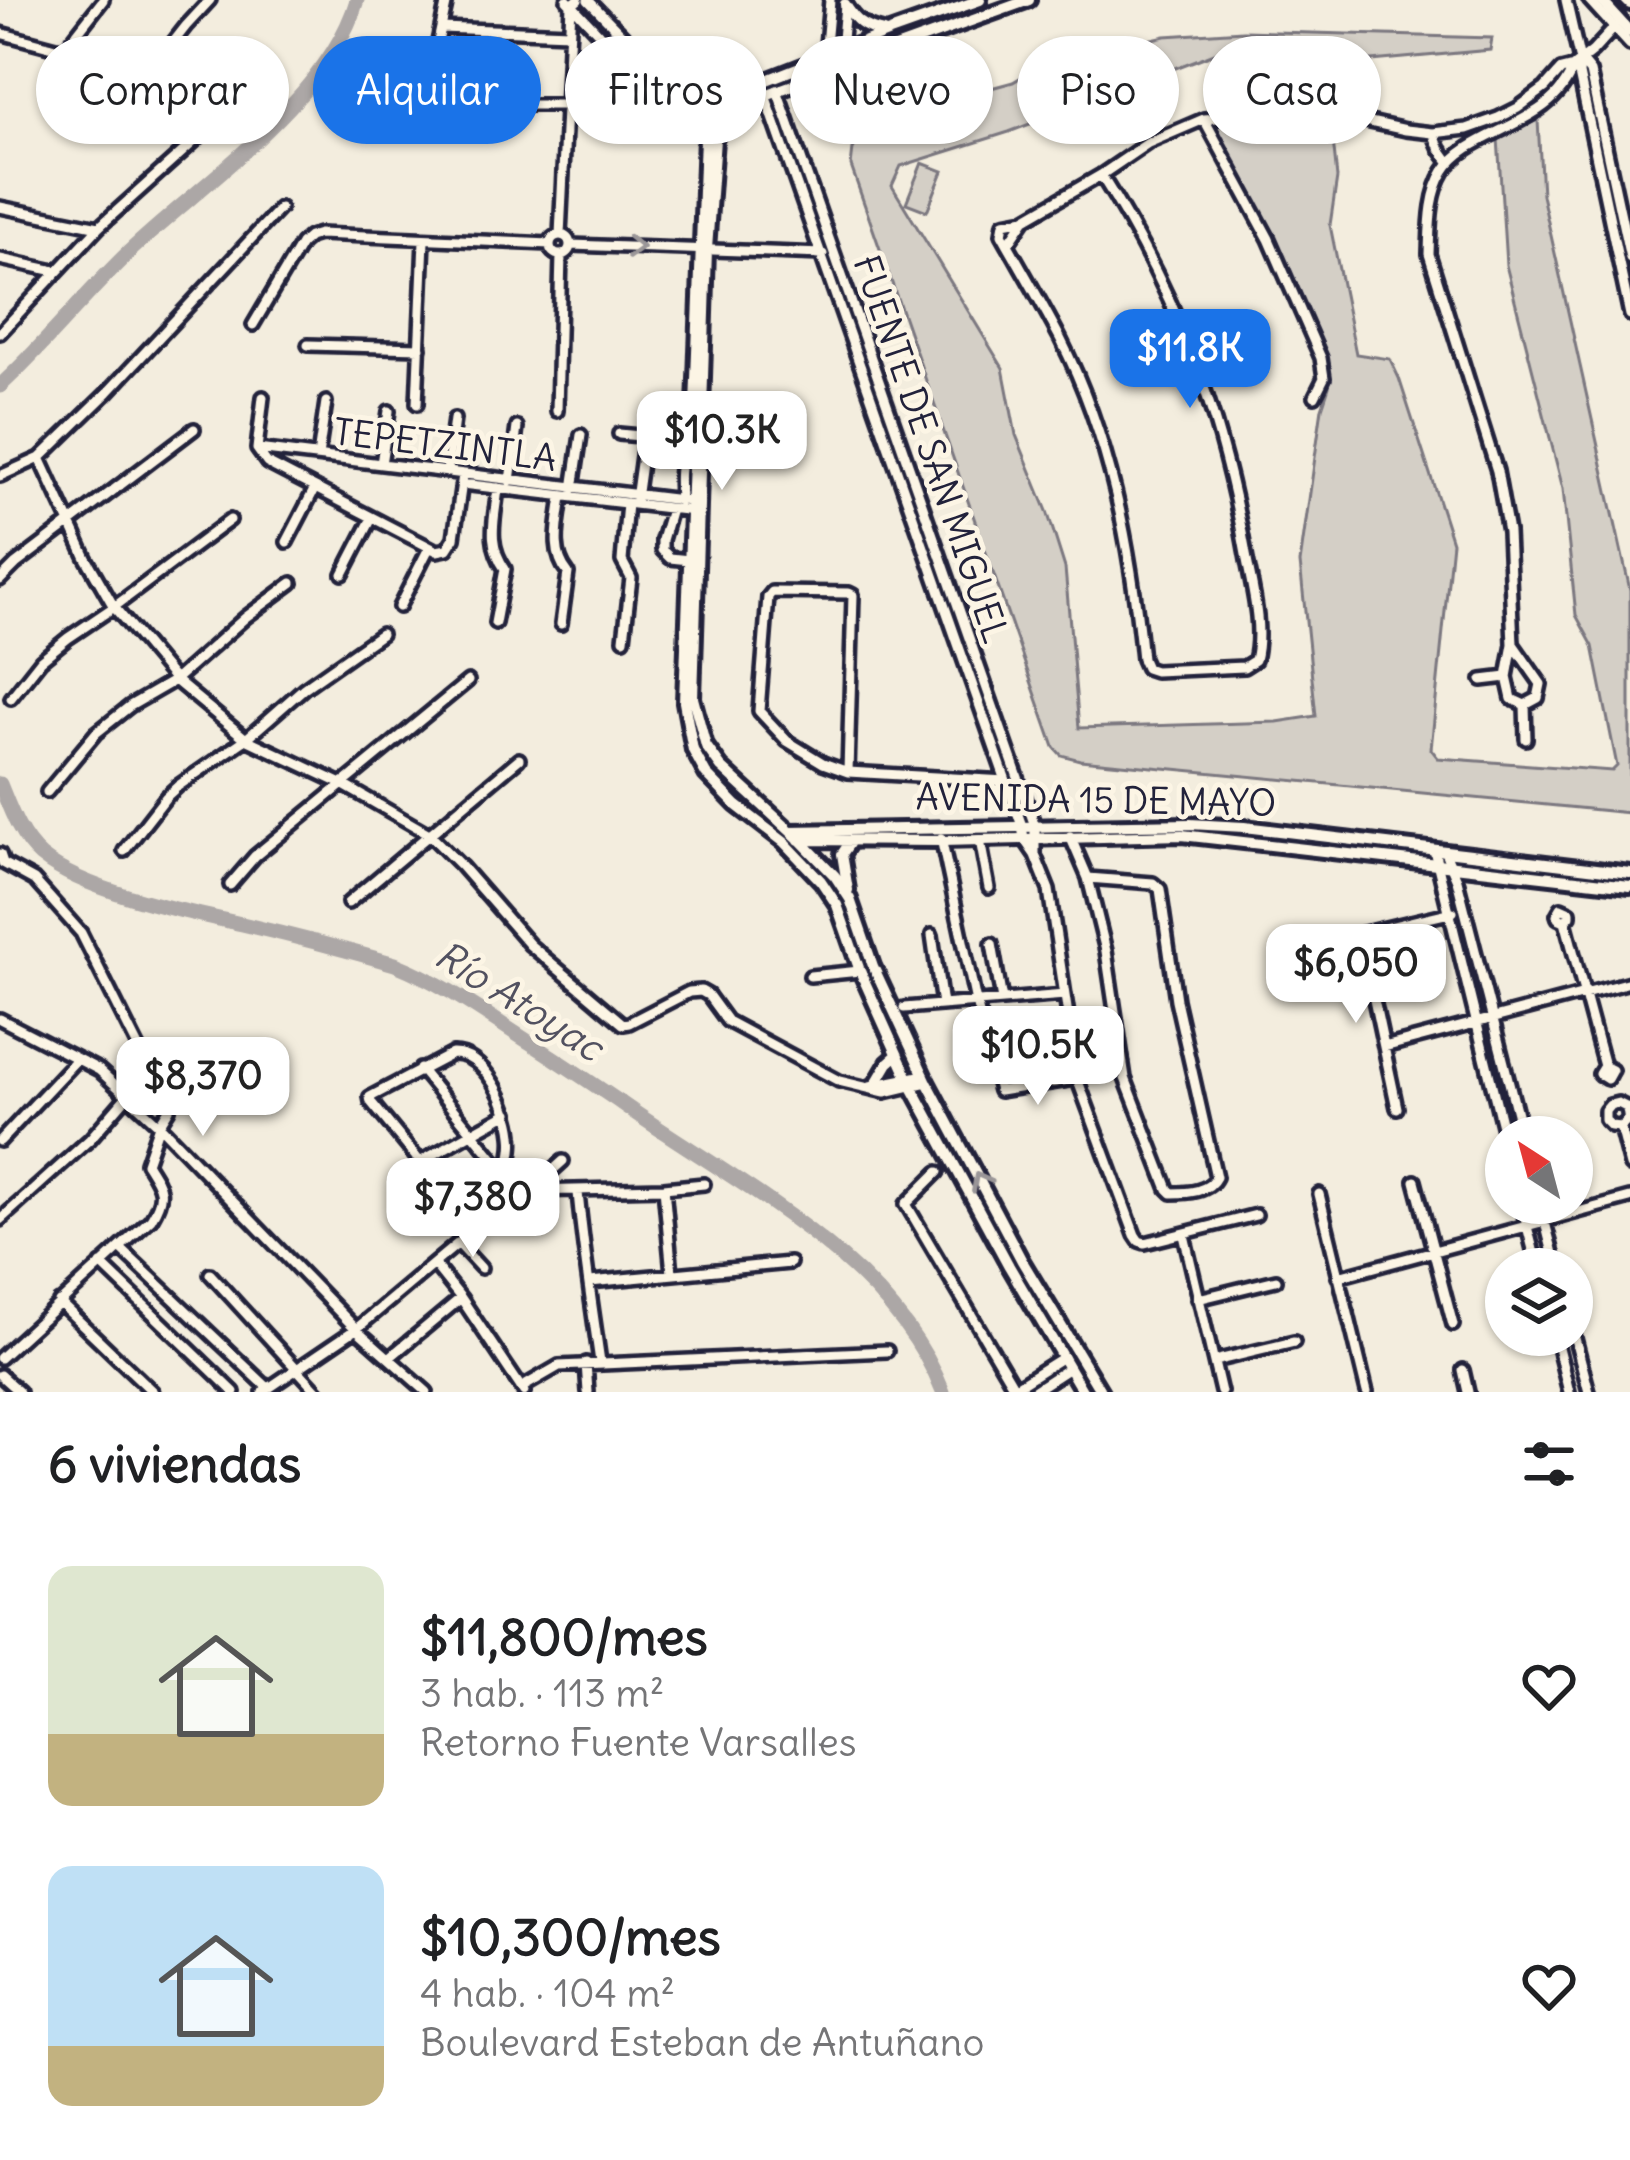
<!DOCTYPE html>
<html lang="es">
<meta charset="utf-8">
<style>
body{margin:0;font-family:Delius,sans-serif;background:#f6f6f6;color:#202124;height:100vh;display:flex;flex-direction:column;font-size:45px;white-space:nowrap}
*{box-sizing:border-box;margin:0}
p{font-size:39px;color:#757577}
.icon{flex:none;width:66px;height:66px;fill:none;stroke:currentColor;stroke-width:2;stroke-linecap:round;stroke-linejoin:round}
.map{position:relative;height:1392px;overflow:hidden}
.side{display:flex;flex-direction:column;background:#fff;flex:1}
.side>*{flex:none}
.banner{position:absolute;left:36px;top:36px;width:1560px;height:108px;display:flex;gap:24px}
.needle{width:78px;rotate:324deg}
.fabs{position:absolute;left:1485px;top:1116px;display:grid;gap:24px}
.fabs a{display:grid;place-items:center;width:108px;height:108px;border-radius:50%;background:#fff;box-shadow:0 3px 9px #0004;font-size:60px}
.price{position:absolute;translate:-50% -102px;padding:0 27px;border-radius:24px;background:#fff;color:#222;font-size:39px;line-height:78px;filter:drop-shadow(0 3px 6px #0008)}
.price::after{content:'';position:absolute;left:50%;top:72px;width:36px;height:27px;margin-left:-18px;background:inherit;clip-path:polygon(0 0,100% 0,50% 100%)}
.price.on{background:#1a73e8;color:#fff}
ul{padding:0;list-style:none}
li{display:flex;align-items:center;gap:36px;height:300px;padding:0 48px}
li span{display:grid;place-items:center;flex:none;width:336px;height:240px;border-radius:24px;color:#555}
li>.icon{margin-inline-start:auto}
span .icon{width:144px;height:144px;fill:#fffc;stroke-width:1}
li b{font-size:51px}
h2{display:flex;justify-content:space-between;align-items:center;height:144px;padding:0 48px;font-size:51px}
.pill{padding:0 42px;border-radius:54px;background:#fff;box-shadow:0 3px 9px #0004;font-size:42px;line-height:108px}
.pill.on{background:#1a73e8;color:#fff}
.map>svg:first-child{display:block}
.green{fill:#d4cfc6;stroke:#7b7880;stroke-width:3}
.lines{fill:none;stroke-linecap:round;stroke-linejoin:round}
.river{stroke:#aca7a6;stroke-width:15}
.minor-casing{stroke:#22223b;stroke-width:18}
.major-casing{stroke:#22223b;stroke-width:20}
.minor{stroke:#fcf5e5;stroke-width:9}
.major{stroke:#fcf5e5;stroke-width:10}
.oneway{stroke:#9a9698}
.labels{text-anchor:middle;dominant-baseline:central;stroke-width:10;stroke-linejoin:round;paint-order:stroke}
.street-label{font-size:36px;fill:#22223b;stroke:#fcf5e5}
.water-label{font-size:39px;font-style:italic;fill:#525160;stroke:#fcf5e5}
</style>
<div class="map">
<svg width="1630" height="1392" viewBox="0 0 1630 1392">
<rect width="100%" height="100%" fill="#f3edde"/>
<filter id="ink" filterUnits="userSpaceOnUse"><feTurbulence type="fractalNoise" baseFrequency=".00833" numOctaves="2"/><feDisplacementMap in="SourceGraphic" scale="24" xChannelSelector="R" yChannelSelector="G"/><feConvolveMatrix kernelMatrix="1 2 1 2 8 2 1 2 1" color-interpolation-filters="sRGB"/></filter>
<g filter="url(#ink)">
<!-- green -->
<path class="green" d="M1243,31l249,7 -2,12 -226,21 -39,-22 -216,83 -108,34 -9,20 111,182 13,67 31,76 18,57 14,160 198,-6 39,-6 -16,-153 22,-155 7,-21 1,-21 -61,-135 -53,-102 4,-7 5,-2 48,-2 59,12 5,48 -7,47 26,129 34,5 9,19 53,164 -21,207 7,9 174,13 5,-5 -24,-120 -17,-31 -13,-126 -57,-224 -8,-127 40,-18 4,75 88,395v223l-550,-53 -19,-5 -7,-8 -203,-581 2,-17 10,-17 9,-7 34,-14 107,-29 30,-18 122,-28z
M350,73l35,33 -18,18 -35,-34z
M922,163l21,8 -16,40 -21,-8z"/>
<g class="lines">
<!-- river -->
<path class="river" d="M0,386c46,-42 84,-91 129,-134 73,-69 199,-153 228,-252
M0,784c10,25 20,54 41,72 44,36 145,56 201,68 52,12 102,25 153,40 50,20 90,50 134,78 32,20 61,40 92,61 112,79 270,155 322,289"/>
<defs>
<path id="minor" d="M567,0l74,78 24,19 46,29
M588,0l75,77 57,41
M1566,0l14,61 -1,13 51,241
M1589,0l41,45
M845,5l-4,46 6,13
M441,28l128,5
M0,33l64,17 72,26 14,-4
M64,50l39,-50
M1581,61l9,11 40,186
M433,65l14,-65
M830,70l-5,-13 5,-57
M150,72l36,-46 24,-26
M777,90l258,736v29
M765,95l257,731 2,13 11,16 14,35 29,191 57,154 4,6 6,2 111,-28
M491,105h75
M1296,114c20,7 43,14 64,7
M1204,119l65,120 52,119 3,20 -9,18
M1433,133l7,16 10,14
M0,207l99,20
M1025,219l-21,4 -2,11c19,34 40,69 58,104 51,101 71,210 82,321l4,9 9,3 89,-4 11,-7c8,-31 -2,-69 -8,-100 -25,-145 -67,-260 -146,-385
M550 245a10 10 0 1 1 20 0a10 10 0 1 1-20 0Z
M560,235l11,-230 7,-5
M1008,244l17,-25 76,-44 47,-32 56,-24 112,-9 90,20 27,3 34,-4 31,-11 20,-10 27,-20 16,-18 12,-3 20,-16 21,-23
M571,245l252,9
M0,259l55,12
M253,325l48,-81 8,-7 10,-3 231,10
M0,333l99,-106 99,-89 -1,-14 -47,-52
M308,345l112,3
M417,404l7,-164
M557,411l4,-156
M619,434l74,7
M257,449l441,53
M257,449l10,14 170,88 10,-2 7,-11 9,-63
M257,449l6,-52
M318,456l8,-54
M40,458l46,100 28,49 61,73 71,59 96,45 87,50 32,32 69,79 93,79 6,-1 60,-31 12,-1 7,4 19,26 112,60 46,11 42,-10
M381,464l8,-53
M447,472l7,-53
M0,476l40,-18 68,-66 172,-184
M510,481l7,-54
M462,484l232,27
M573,489l8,-54
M636,499l7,-50
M680,501c0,-19 -5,-42 12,-53
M671,509l-9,31v10l8,8 19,2
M287,542l28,-54
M343,574l29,-56
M0,580l16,-16 178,-135
M399,607l30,-59
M495,623l10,-54c-19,-27 -10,-50 -7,-81
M561,624l7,-51c-18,-21 -9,-51 -6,-77
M624,639l7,-61 -9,-17 5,-58
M1513,644l28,40 -3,14 -13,7
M1482,680l25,-3
M11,698l30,-38 27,-22 46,-31 116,-87
M1525,705l-13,-6 -5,-22 6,-33 -5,-112 -11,-61 -68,-217c1,-27 0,-59 15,-83 27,-43 109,-44 129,-104
M1525,705l1,34
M848,772l5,-177 -4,-2 -77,-1 -4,5 -9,114 28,30 36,22 25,9 158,9
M47,792l49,-59 34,-27 45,-26 71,-63 46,-34
M1070,836l18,42 18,73 19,127 43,111 4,4c16,0 37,-1 44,-16l-40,-177 -16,-111 -7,-6 -65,-5
M941,838l35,164 23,89 70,-11
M980,840l9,48
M1434,850l72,292
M124,851l42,-54 12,-11 68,-47 58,-51 77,-54
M1445,852l12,28 66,257
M0,854l3,9 31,17 47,53 88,176 -10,16 -13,38c15,24 21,30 5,56l-151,139
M230,885l25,-29 213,-175
M348,903l171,-144
M1565,921l5,-5v-4l-9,-4 -4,7 1,3 7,3 39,145 8,4 -5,9 -8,-5 5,-8
M932,935l10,70
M992,944l10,56
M810,976l50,-5
M904,1008l161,-13
M0,1019l99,51 60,55 197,204 71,63
M1384,1047l246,-65
M420,1069l87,106 13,22
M870,1086l54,-11
M1397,1108l-37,-174 93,-22
M1620,1127c9,-6 10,-10 6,-20l-8,-4 -8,2 -5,6v9l6,6 9,1 10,39
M0,1141l77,-82
M420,1162l88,-49
M938,1172l-32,32 111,188
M1415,1181l38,144
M664,1188l8,85
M530,1191l134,-3 40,-4
M578,1192c5,57 14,113 22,170
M1319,1194l48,198
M1521,1203l17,66
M1540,1203l17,66
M0,1220l90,-81 38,-44
M475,1229l-104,-127 -1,-5 82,-43c34,-1 57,52 60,81 2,14 -2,26 -5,40
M1184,1235l37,157
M458,1243l23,25
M120,1248l148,140
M101,1264l133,128
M434,1264l27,34 63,94
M210,1274l108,118
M1338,1277l292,-79
M590,1282l200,-19
M1198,1299l78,-19
M59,1302l94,90
M1572,1327l17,65
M1555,1335l14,57
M389,1358l72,-60
M1214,1361l80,-19
M586,1363l2,29
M1463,1370l5,22
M0,1375l19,17
M521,1388l38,-22 328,-15
M1014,1388l49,-31
M263,1392l93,-63 119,-100 55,-38 33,-30
M1032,1392l37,-24"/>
<path id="major" d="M980,0l-93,33 -146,57c-16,14 -30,26 -36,47l-21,565 9,48 13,24 30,31 48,37 37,39 16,24 23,66 52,116 97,179 74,126
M1029,0l-283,102 -22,19 -9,18 -8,110 -14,449 13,48 15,21 79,73 35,36 15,23 23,67 54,116 95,179 79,131
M1601,0l29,32
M1626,0l4,4
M845,4c10,17 19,24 38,28
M693,101l14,-1 25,-7
M790,831l400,-7 54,3 386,46
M799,840l143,1 240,-6 448,51
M848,890l-6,-36 9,-13
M875,1085l13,-22 9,-8"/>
</defs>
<!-- minor casing -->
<use href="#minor" class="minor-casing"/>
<!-- major casing -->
<use href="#major" class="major-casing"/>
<!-- minor -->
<use href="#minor" class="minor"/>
<!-- major -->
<use href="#major" class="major"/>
</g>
<!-- one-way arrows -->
<defs><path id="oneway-chevron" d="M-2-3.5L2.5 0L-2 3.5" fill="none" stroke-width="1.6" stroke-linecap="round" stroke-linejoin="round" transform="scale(3)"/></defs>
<g class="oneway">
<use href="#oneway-chevron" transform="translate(635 247) rotate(2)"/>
<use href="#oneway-chevron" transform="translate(980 1181) rotate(-118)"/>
</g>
</g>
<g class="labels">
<!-- street labels -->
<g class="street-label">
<text transform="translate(445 445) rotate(7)">TEPETZINTLA</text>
<text transform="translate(931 449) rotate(71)">FUENTE DE SAN MIGUEL</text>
<text transform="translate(1096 800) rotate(1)">AVENIDA 15 DE MAYO</text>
</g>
<!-- water labels -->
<g class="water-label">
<text transform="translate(519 1001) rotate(32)">Río Atoyac</text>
</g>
</g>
</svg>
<div class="fabs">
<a><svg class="needle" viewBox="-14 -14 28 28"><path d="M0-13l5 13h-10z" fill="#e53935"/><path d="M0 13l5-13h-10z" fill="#757577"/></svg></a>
<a><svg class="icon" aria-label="layers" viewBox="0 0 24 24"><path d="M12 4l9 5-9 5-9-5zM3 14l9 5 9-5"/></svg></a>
</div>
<b class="price on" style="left:1190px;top:411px">$11.8K</b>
<b class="price" style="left:722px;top:493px">$10.3K</b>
<b class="price" style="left:1356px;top:1026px">$6,050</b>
<b class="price" style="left:1038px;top:1108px">$10.5K</b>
<b class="price" style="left:203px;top:1139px">$8,370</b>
<b class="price" style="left:473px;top:1260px">$7,380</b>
<div class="banner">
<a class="pill">Comprar</a>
<a class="pill on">Alquilar</a>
<a class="pill">Filtros</a>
<a class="pill">Nuevo</a>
<a class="pill">Piso</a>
<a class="pill">Casa</a>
</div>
</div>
<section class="side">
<h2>6 viviendas<svg class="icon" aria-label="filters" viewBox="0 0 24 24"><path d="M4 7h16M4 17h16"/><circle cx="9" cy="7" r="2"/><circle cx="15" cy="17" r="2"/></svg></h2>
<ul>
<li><span style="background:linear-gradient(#dfe7d0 70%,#c2b280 0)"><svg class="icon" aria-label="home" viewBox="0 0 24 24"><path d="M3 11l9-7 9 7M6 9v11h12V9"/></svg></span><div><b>$11,800/mes</b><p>3 hab. · 113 m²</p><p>Retorno Fuente Varsalles</p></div><svg class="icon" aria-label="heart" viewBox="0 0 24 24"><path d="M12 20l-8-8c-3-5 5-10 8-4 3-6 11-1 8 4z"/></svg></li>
<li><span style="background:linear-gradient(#bfe0f5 75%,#c2b280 0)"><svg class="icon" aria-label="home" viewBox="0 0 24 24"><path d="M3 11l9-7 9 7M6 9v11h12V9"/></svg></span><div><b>$10,300/mes</b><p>4 hab. · 104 m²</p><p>Boulevard Esteban de Antuñano</p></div><svg class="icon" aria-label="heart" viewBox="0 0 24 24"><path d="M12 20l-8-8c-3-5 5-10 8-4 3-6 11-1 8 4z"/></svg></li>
</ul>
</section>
